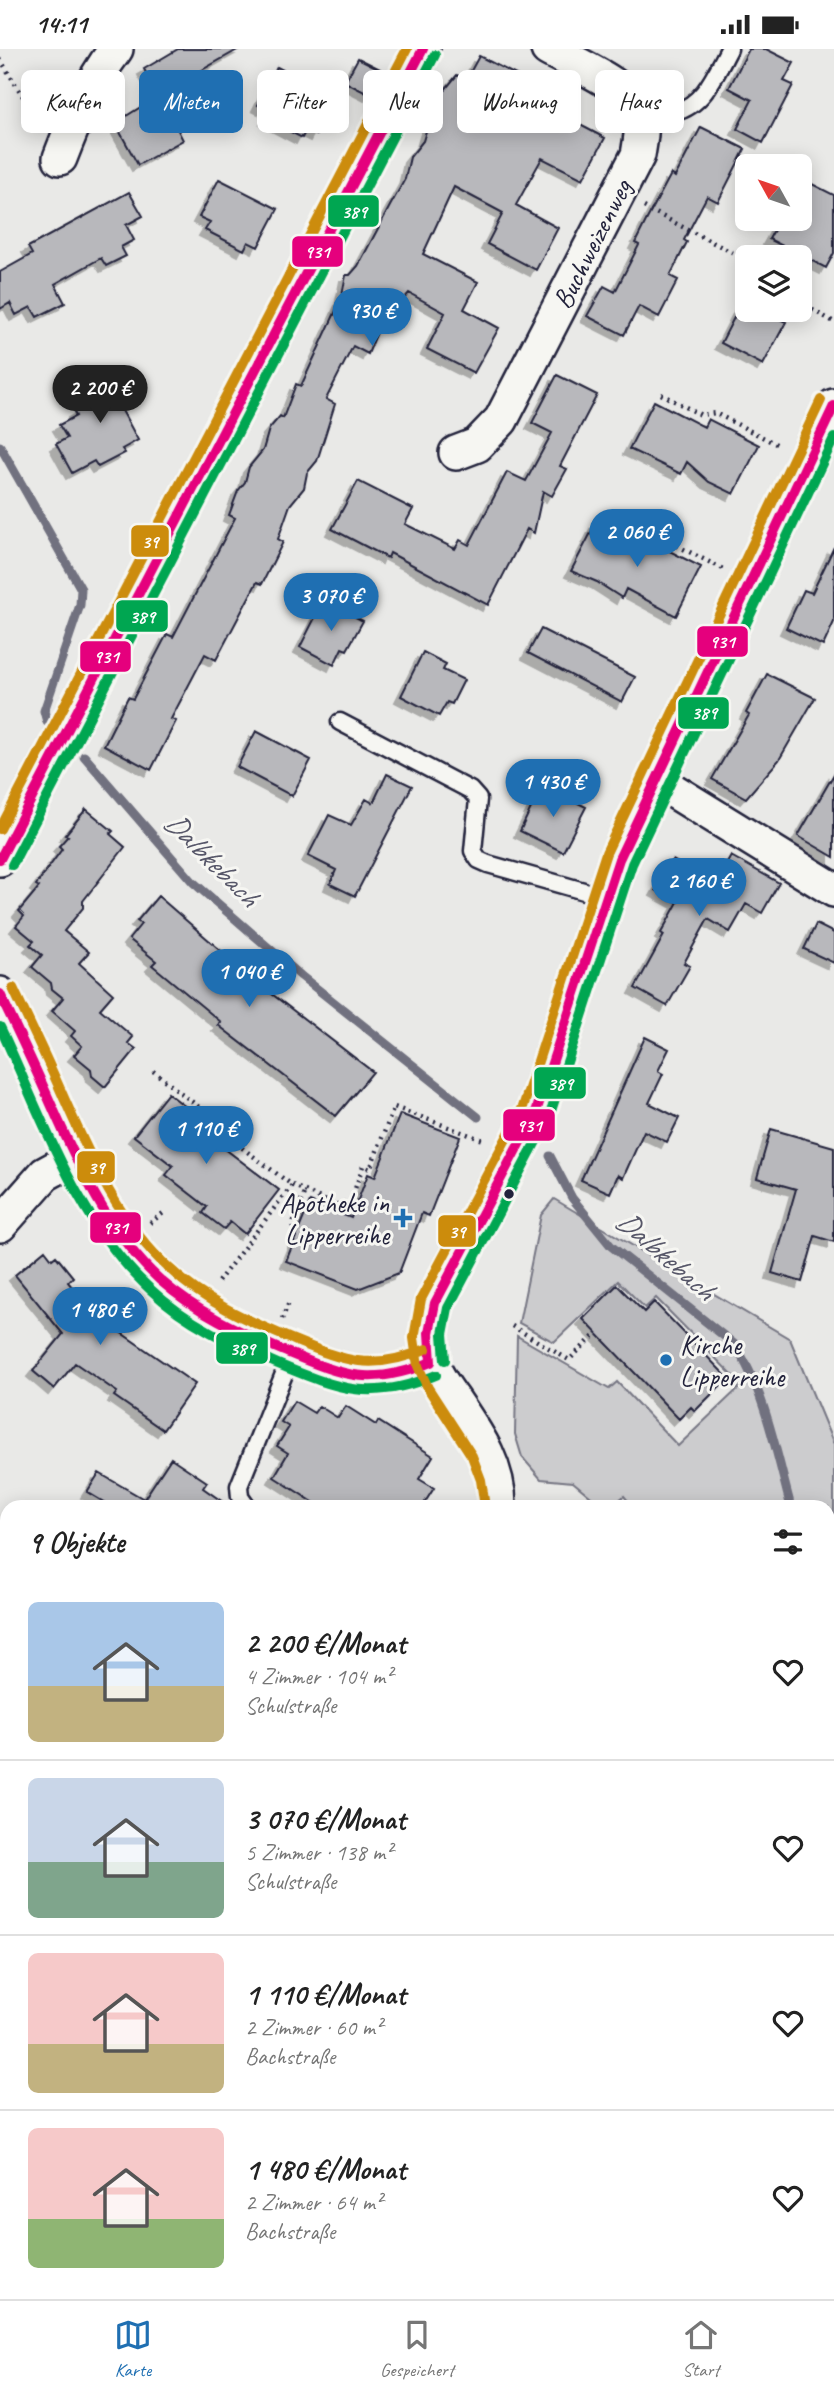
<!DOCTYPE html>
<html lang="de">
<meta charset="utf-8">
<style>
body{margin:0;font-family:Caveat,sans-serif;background:#f2f2f2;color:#222;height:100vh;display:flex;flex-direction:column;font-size:26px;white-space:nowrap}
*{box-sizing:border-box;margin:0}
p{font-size:23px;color:#767676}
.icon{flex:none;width:38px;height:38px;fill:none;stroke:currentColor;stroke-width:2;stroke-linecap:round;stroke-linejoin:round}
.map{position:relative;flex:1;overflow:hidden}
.details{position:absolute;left:0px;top:1451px;width:835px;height:800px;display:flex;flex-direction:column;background:#fff;border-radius:21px 21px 0 0;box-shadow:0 4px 18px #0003}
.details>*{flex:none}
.hud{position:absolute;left:21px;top:21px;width:793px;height:63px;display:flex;gap:14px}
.needle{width:46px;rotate:310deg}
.tools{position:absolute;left:735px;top:105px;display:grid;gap:14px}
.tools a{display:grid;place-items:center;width:77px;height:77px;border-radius:10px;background:#fff;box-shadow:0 4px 18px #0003;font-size:35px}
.price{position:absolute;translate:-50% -60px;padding:0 16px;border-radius:24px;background:#1f6fb2;color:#fff;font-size:23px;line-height:46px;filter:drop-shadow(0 2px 4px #0008)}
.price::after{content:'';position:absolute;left:50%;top:42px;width:21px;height:16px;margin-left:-10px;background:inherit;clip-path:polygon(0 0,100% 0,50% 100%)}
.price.active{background:#222;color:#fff}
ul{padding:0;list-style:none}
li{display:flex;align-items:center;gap:21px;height:175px;padding:0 28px}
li+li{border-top:2px solid #e0e0e0}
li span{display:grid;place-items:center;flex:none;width:196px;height:140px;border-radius:10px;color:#555}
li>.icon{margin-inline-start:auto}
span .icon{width:84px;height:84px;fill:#fffc;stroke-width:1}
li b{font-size:30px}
h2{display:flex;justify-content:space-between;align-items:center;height:84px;padding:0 28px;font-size:30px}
.chip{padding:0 24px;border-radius:10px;background:#fff;box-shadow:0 4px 18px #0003;font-size:24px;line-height:63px}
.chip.active{background:#1f6fb2;color:#fff}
.status{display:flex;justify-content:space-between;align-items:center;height:49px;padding:0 35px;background:#fff;direction:ltr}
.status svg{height:19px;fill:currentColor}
.menu{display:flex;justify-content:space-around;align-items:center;height:98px;border-top:2px solid #e0e0e0;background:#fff;font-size:19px;color:#767676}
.menu a{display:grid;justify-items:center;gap:4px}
.menu .active{color:#1f6fb2}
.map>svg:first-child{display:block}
.green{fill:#ccccce;stroke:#777784;stroke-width:2}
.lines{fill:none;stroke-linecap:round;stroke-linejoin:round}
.stream{stroke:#71717f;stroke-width:9}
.building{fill:#b8b8bc;stroke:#22223b;stroke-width:2;filter:url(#shadow)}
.lane-casing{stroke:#22223b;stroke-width:21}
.street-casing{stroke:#22223b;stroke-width:38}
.path{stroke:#22223b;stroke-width:4.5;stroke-dasharray:2 5;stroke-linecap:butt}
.lane{stroke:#f6f6f2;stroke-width:16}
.street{stroke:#f6f6f2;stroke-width:33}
.bus-1-casing{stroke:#f6f6f2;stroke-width:16}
.bus-2-casing{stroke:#f6f6f2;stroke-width:16}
.bus-3-casing{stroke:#f6f6f2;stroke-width:16}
.bus-1{stroke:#e5007d;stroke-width:10}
.bus-2{stroke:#00a651;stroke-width:10}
.bus-3{stroke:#cc8c0c;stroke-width:10}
.bus-dot{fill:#22223b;stroke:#f6f6f2;stroke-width:2.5}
.poi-dot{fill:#1f6fb2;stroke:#f6f6f2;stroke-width:2.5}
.labels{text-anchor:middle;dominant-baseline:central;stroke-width:6;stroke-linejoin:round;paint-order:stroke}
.street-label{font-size:28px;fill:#22223b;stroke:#f6f6f2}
.poi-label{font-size:28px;fill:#22223b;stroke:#f6f6f2;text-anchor:end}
.water-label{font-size:30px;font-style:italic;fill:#565668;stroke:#f6f6f2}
.line-badge{stroke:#f6f6f2;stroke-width:2.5}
.badge-label{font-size:19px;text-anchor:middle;font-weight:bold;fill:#fff}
</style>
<div class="status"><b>14:11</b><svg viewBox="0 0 49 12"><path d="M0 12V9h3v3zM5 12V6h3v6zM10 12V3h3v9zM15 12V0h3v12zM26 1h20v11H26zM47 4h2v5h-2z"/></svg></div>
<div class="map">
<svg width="834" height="2250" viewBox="0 0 834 2250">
<defs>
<filter id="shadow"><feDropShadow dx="-6" dy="6" stdDeviation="0" flood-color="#0004"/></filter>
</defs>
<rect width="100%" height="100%" fill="#e9e9e7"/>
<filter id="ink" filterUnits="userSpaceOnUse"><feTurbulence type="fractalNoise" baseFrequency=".0143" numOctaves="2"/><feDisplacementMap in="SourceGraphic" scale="14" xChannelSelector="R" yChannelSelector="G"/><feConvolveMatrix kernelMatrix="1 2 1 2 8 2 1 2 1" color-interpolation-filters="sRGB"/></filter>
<g filter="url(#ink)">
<!-- green -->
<path class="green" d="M554,1150l236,140 44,106v117l-6,5v-60h-195l-9,-11 -13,11h-8l-30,-25 -32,-3 -19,-22 -7,-23 2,-98 92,53 8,-7 61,64 64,-61 -86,-87 -11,10 -27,-27 -64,61 -35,-19 22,-108z"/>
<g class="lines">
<!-- stream -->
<path class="stream" d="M0,397l81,143 -1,16 -36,106 3,11
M84,707l109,126 108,94 177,141
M550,1107l22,42 39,48 123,98c30,43 43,112 57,163"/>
</g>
<!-- building -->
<path class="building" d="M178,0h61l-81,46 -14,-26z
M749,0h17l28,14 -10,18 9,4 -30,58 -26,-14 15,-29 -23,-12z
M479,7l66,34 -7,13 67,35 -22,41 -41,-21 -26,47 42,23 -22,42 -49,-26 16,-31 -49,-26 -31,67 55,28 -14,27 35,19 -25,45 -47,-24 18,-36 -36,-20 -24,28 -3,-1 -14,34 -15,-8 -27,53 9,5 -18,57 -10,12 -3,15 -14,17 -12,34 5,3 -21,42 -5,-2 -41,78 -11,-6 -34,65 5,2 -25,49 -47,-25 24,-48 5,2 34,-65 6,3 62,-119 -6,-3 9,-24 7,-9 4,-15 14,-17 6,-21 11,-13 3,2 13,-34 5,2 40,-86 5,-25h4l8,-9 32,-60 15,-27 5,-22 13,-16 6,-20 11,-13 3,-16 14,-17 9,5z
M358,9l24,12 -12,25 -25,-13z
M277,18l21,11 2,-4 38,20 -22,41 -10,-5 -4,8 -36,-19 6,-7 -14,-7z
M160,46l23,45 -45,25 -23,-42z
M701,78l44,22 -27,53 -11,-6 -23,44 3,2 -17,34 8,4 -19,37 -20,-11 -15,29 -37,-19 17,-30 11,6 24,-47 -4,-2 11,-22 25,-47 4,3z
M800,129l34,17v58l-8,15 -57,-29 11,-20h20z
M219,130l59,30 -20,38 -10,-5 -4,8 -39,-20 5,-8 -11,-5z
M129,143l14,24 -17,9 8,15 -13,7 5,9 -20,10 -5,-8 -46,26 10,19 -28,14 -6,-10 -15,8 -6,-12 -10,6v-37l32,-18 -4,-7z
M743,251l4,2v8h14l25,12 -23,43 -42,-22z
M127,319l14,26 -22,11 19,35 -16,9 3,4 -27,14 -4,-6 -22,12 -16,-29 11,-6 -8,-13 17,-9 -2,-4 25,-14 -6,-11z
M557,326l40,20 -37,71 7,3 -15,27 -9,-5 -9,42 -7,-4 -39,76 -98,-52 -2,5 -56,-29 26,-48 55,28 -8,15 50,25 5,-9 9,5 38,-73 19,9 26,-48 -20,-10z
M654,352l50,26 4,-8 51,26 -25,49 -25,-12 -22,-20 -6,12 -52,-25z
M596,474l50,26 4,-8 51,26 -25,49 -50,-27 -4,9 -25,-16 -26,-11z
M834,498v75l-11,24 -37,-18 18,-38 8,3z
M324,551l39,21 -16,29 -5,-2 -8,17 -34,-18z
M541,580l94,48 -13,25 -94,-49z
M423,603l23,12 -3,6 21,10 -12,24 -5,-2 -8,14 -38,-20z
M767,625l48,24 -36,62 -33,38 -34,-19 37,-64 -3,-2z
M256,682l55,29 -19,36 -55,-29z
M387,725l25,12 -57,110 -25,-12 6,-14 -28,-14 21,-41 22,10 15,-26 7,4z
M834,725v83l-36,-21z
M542,736l44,22 -23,45 -43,-21z
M86,760l27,22 -3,3 15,13 -42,54v7l-19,23 25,21 -10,11 34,31 -13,15 33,28 -5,6 8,6 -31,38 -13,-11 -1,-7 -17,-14 8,-9 -11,-10 4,-5 -23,-20 11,-13 -11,-9 -1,-6 -19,-16 10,-12 -12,-10 4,-4 -18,-15 8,-10 -5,-5 20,-24 -3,-2 26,-36 -3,-3 9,-10 -3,-1z
M731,807l48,27 -17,30 -16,-9 -16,28 -22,-13 -24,44 6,3 -23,40 -32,-18 29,-53 -3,-2 17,-31 -22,-12 17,-30 42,24z
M158,847l68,59 -2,2 149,115 -37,44 -118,-91 3,-3 -69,-57 4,-4 -27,-22 12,-15 -4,-3z
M816,875l18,9v30l-30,-14z
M645,988l24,12 -11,22 5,3 -14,29 30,15 -12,24 -23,-11 -21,47 -5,-3 -8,18 -29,-13z
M168,1044l41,32 -6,7 76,58 -34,44 -15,-12 -6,7 -21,-16 4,-6 -41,-32 7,-9 -39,-30z
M400,1065l60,23 -31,79 -7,-3 -23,60 -41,16 -72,-28 24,-59 41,16 17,-44 7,3z
M771,1080l63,18v95l-19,-6 -13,46 -30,-9 24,-84 -39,-11z
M45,1201l7,9 4,-3 17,21 -5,5 26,32 101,70 -32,46 -49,-34 3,-4 -42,-29 -21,26 -21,-18 30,-37 -48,-59z
M617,1236l27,27 10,-10 74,76 -33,33 -4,-4 -12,12 -96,-100z
M294,1352l20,12 5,-7 19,12 8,-12 30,19 2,-4 55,35 -14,23 15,9 -12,19h-101l-47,-30 14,-24 -11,-7 12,-19 -8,-5z
M171,1409l36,24 -4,6 27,19h-118l-25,-15 12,-19 45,26z"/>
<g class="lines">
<defs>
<path id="lane" d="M640,66c12,-1 24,0 35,-3 29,-7 41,-39 54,-63
M340,673l130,68 8,9 -5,52 6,9 9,4 117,33
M247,1458l-7,-10 -1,-11 53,-132
M0,1652l7,7"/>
<path id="street" d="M60,109c15,-39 30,-75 56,-109
M456,404l21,-8 24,-25 137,-265c2,-12 5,-26 3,-38 -7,-30 -68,-54 -93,-68
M656,731l178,110
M0,810l423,-810
M0,945c19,40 38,80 56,121 31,66 64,138 125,182 33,25 70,40 108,56 55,23 85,37 142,9
M0,1176l45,-51 31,-17
M499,1458c0,-43 -23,-74 -46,-108 -8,-11 -18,-25 -22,-38 -6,-19 -1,-39 4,-58l101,-191 69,-215 14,-38 130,-277 85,-176
M828,1535l6,-5
M0,1708l7,-8
M828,1782l6,9
M3,2250l4,-6
M508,2250l4,-6"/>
</defs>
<!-- lane casing -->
<use href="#lane" class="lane-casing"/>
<!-- street casing -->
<use href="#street" class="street-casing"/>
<!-- path -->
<path class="path" d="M0,10l40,65
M644,158l101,52 2,5
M800,254l34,19
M661,345l40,21 14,-2 65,33
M600,466l40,19h14l69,35
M153,1022l56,44 5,12 78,58 -75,98
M292,1136l43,20 16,-5 12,-34 7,3 24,-62 92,34
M150,1174l16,-12
M293,1194l1,-25 11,-27
M282,1270l8,-19
M512,1277l57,34 28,-27"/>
<!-- lane -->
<use href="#lane" class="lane"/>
<!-- street -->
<use href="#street" class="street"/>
<defs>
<path id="bus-1" d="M0,810l423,-810
M0,945c16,34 32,67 47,101 29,65 59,136 113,185 36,32 80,52 124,71 58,24 86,37 147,11
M431,1313l-2,-29 6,-30 101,-191 83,-253 215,-453"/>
<path id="bus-2" d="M12,816l423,-810
M0,978c42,89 76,194 150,262 37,35 82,55 128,75 62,26 94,38 158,11
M445,1311l-2,-26 5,-26 101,-191 83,-253 202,-426"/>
<path id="bus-3" d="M0,780l407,-780
M13,939c16,34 32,67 47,101 28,63 57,133 110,180 34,32 76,51 119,69 54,22 80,35 137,11
M485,1458l-4,-27 -9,-24 -44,-68 -10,-22 -4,-28 7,-39 102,-192 83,-254 215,-453"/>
</defs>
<!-- bus-1 casing -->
<use href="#bus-1" class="bus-1-casing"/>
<!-- bus-2 casing -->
<use href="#bus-2" class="bus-2-casing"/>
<!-- bus-3 casing -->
<use href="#bus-3" class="bus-3-casing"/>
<!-- bus-1 -->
<use href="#bus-1" class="bus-1"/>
<!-- bus-2 -->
<use href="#bus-2" class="bus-2"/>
<!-- bus-3 -->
<use href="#bus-3" class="bus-3"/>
</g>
</g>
<!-- markers -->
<circle class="bus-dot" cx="509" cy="1145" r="6"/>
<g class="poi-dot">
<path d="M399.5 1158.5h7v7h7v7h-7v7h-7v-7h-7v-7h7z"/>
<circle cx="666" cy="1311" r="7"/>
</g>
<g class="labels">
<!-- street labels -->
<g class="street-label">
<text transform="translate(592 195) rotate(-63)">Buchweizenweg</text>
</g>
<!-- poi labels -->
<g class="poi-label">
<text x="389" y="1153">Apotheke in<tspan x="389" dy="32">Lipperreihe</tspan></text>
<text x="680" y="1295" text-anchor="start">Kirche<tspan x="680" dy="32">Lipperreihe</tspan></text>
</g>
<!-- water labels -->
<g class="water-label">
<text transform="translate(212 810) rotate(45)">Dalbkebach</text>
<text transform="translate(666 1206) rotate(41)">Dalbkebach</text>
</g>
</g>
<g class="line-badge">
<rect x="327" y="145" width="53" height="34" rx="7" fill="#00a651"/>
<rect x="291" y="186" width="53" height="33" rx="7" fill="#e5007d"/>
<rect x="130" y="475" width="40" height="34" rx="7" fill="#cc8c0c"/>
<rect x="115" y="550" width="54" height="34" rx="7" fill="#00a651"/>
<rect x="696" y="576" width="53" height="33" rx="7" fill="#e5007d"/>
<rect x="79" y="591" width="53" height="33" rx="7" fill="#e5007d"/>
<rect x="677" y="647" width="53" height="34" rx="7" fill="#00a651"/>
<rect x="533" y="1017" width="54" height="34" rx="7" fill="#00a651"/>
<rect x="502" y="1059" width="54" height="34" rx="7" fill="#e5007d"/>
<rect x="76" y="1101" width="40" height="34" rx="7" fill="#cc8c0c"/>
<rect x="89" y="1162" width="53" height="33" rx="7" fill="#e5007d"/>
<rect x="437" y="1165" width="40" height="34" rx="7" fill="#cc8c0c"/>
<rect x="215" y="1282" width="54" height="34" rx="7" fill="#00a651"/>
</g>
<g class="badge-label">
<text x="354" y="169">389</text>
<text x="317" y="209">931</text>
<text x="150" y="499">39</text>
<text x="142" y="574">389</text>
<text x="722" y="599">931</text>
<text x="106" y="614">931</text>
<text x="704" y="670">389</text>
<text x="560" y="1041">389</text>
<text x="529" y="1083">931</text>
<text x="96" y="1125">39</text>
<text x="115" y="1185">931</text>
<text x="457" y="1189">39</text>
<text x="242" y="1306">389</text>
</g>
</svg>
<div class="tools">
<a><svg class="needle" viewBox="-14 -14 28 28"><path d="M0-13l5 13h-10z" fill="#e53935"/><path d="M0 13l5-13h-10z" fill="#767676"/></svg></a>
<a><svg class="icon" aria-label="layers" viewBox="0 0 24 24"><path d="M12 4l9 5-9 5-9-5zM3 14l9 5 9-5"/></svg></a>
</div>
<b class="price" style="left:372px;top:299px">930 €</b>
<b class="price active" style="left:100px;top:376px">2 200 €</b>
<b class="price" style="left:637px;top:520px">2 060 €</b>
<b class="price" style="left:331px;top:584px">3 070 €</b>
<b class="price" style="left:553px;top:770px">1 430 €</b>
<b class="price" style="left:699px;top:869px">2 160 €</b>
<b class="price" style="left:249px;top:960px">1 040 €</b>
<b class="price" style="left:206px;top:1117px">1 110 €</b>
<b class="price" style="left:100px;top:1298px">1 480 €</b>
<div class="hud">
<a class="chip">Kaufen</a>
<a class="chip active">Mieten</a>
<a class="chip">Filter</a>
<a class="chip">Neu</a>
<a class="chip">Wohnung</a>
<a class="chip">Haus</a>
</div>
<section class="details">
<h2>9 Objekte<svg class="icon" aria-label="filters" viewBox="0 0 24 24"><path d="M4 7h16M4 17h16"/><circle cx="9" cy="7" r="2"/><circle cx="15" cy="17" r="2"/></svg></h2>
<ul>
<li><span style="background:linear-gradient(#a9c7e8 60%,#c2b280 0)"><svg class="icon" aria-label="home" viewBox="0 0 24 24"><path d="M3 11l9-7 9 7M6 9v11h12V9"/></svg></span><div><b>2 200 €/Monat</b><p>4 Zimmer · 104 m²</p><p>Schulstraße</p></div><svg class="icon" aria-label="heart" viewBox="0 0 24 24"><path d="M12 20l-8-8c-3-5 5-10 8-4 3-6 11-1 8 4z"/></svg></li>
<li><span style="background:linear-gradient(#c9d6e8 60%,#7fa58c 0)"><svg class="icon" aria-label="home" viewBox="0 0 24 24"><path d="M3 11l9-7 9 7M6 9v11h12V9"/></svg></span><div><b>3 070 €/Monat</b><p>5 Zimmer · 138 m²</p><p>Schulstraße</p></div><svg class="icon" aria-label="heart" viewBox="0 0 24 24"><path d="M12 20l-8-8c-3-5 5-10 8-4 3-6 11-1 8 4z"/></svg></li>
<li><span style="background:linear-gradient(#f6c9c9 65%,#c2b280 0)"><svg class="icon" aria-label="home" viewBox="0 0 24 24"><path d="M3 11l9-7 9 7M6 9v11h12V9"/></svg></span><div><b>1 110 €/Monat</b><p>2 Zimmer · 60 m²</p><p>Bachstraße</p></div><svg class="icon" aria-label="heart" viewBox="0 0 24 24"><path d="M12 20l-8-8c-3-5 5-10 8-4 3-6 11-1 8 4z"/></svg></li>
<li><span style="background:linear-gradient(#f6c9c9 65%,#8fb573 0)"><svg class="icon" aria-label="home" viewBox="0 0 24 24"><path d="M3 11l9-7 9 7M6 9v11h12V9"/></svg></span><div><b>1 480 €/Monat</b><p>2 Zimmer · 64 m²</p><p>Bachstraße</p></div><svg class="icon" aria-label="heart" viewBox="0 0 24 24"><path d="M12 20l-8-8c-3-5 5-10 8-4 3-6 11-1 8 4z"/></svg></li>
</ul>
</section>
</div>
<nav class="menu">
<a class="active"><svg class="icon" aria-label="map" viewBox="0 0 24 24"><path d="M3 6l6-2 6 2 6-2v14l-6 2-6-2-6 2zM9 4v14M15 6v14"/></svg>Karte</a>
<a><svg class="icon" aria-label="saved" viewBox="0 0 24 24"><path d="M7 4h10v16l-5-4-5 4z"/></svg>Gespeichert</a>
<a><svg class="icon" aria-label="home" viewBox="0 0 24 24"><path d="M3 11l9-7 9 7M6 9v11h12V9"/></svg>Start</a>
</nav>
